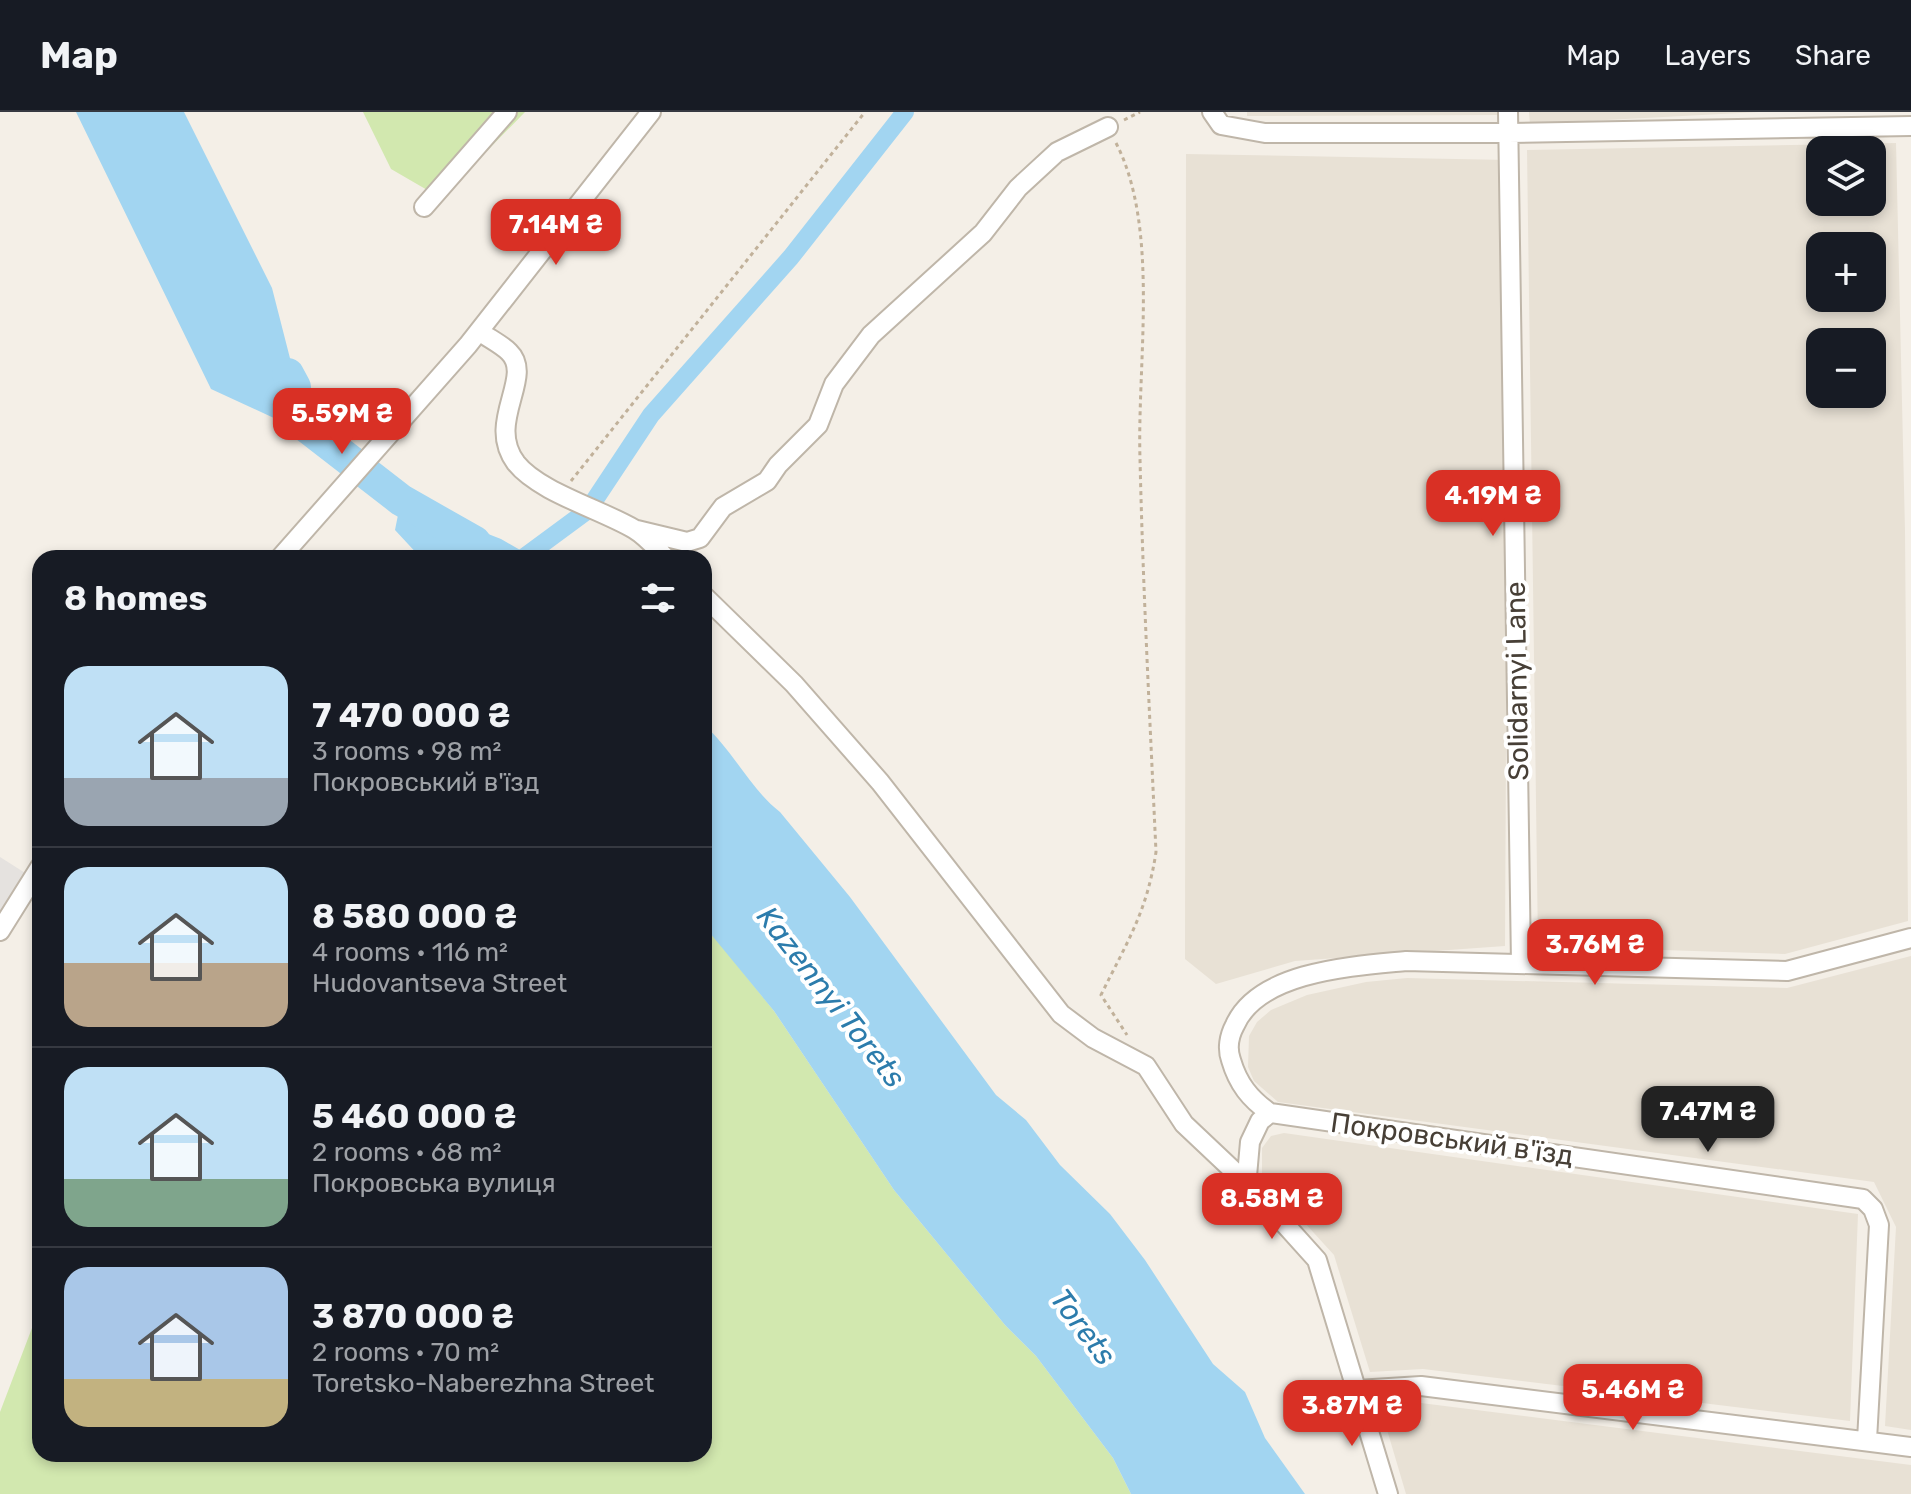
<!DOCTYPE html>
<meta charset="utf-8">
<style>
body{margin:0;font-family:Rubik,sans-serif;background:#20242c;color:#f1f3f6;height:100vh;display:flex;flex-direction:column;font-size:30px;white-space:nowrap}
*{box-sizing:border-box;margin:0}
p{font-size:26px;color:#9ea1a6}
.icon{flex:none;width:44px;height:44px;fill:none;stroke:currentColor;stroke-width:2;stroke-linecap:round;stroke-linejoin:round}
.map{position:relative;flex:1;overflow:hidden}
.side{position:absolute;left:32px;top:438px;width:680px;height:912px;display:flex;flex-direction:column;background:#171b24;border-radius:24px;box-shadow:0 4px 12px #0003}
.side>*{flex:none}
.fabs{position:absolute;left:1806px;top:24px;display:grid;gap:16px}
.fabs a{display:grid;place-items:center;width:80px;height:80px;border-radius:16px;background:#171b24;box-shadow:0 4px 12px #0003;font-size:40px}
.price{position:absolute;translate:-50% -68px;padding:0 18px;border-radius:16px;background:#d93025;color:#fff;font-size:26px;line-height:52px;filter:drop-shadow(0 2px 4px #0008)}
.price::after{content:'';position:absolute;left:50%;top:48px;width:24px;height:18px;margin-left:-12px;background:inherit;clip-path:polygon(0 0,100% 0,50% 100%)}
.price.current{background:#222;color:#fff}
ul{padding:0;list-style:none}
li{display:flex;align-items:center;gap:24px;height:200px;padding:0 32px}
li+li{border-top:2px solid #363941}
li span{display:grid;place-items:center;flex:none;width:224px;height:160px;border-radius:24px;color:#555}
li>.icon{margin-inline-start:auto}
span .icon{width:96px;height:96px;fill:#fffc;stroke-width:1}
li b{font-size:34px}
h2{display:flex;justify-content:space-between;align-items:center;height:96px;padding:0 32px;font-size:34px}
header{display:flex;align-items:center;gap:48px;box-sizing:border-box;height:112px;padding:0 40px;background:#171b24;border-bottom:2px solid #363941}
header strong{font-size:38px}
nav{display:flex;gap:44px;margin-inline-start:auto;font-size:28px}
.map>svg:first-child{display:block}
.residential{fill:#e8e1d5;fill-rule:evenodd}
.green{fill:#d2e8af}
.parking{fill:#e5e2df}
.water{fill:#a2d5f1}
.lines{fill:none;stroke-linecap:round;stroke-linejoin:round}
.canal{stroke:#a2d5f1;stroke-width:18}
.river{stroke:#a2d5f1;stroke-width:32}
.minor-casing{stroke:#bfb6a9;stroke-width:22}
.path{stroke:#c1b19a;stroke-width:3;stroke-dasharray:4 4;stroke-linecap:butt}
.minor{stroke:#fff;stroke-width:18}
.labels{text-anchor:middle;dominant-baseline:central;stroke-width:8;stroke-linejoin:round;paint-order:stroke}
.street-label{font-size:28px;fill:#473f36;stroke:#fff}
.water-label{font-size:30px;font-style:italic;fill:#2c7cac;stroke:#fff}
</style>
<header>
<strong>Map</strong>
<nav><a>Map</a><a>Layers</a><a>Share</a></nav>
</header>
<div class="map">
<svg width="1911" height="1382" viewBox="0 0 1911 1382">
<rect width="100%" height="100%" fill="#f4efe7"/>
<!-- residential -->
<path class="residential" d="M1247,0h251v3l-251,1z
M1529,0h230l-229,12z
M1896,31l9,388 3,390 -123,33 -247,-8 -11,-796zM1820,38h52v52h-52zM1820,134h52v52h-52zM1872,230v52h-52v-52z
M1186,42l323,6 -4,786 -210,15 -79,23 -31,-25z
M1911,844v474l-26,-4 11,-199 -22,-45 -596,-80 -24,-21 -6,-14 1,-31 8,-14 14,-12 36,-15 59,-13 41,-4 380,10z
M1284,1021l574,81 -8,207 -427,-52 -53,3 -36,-117 -72,-79v-28l9,-12z
M1421,1291l490,62v29h-505l-26,-88z"/>
<!-- green -->
<path class="green" d="M363,0h162l-84,86 -50,-29z
M704,812l70,87 120,179 111,135 31,31 77,102 18,36h-1131v-82l40,-105v147h664z"/>
<!-- parking -->
<path class="parking" d="M0,745l33,21 -33,53z"/>
<!-- water -->
<path class="water" d="M76,0h108l88,176 31,121 -27,10 -65,-30z
M401,388l100,39 33,19h-113l-26,-28z
M704,613c29,25 46,64 76,87l70,85 146,198 30,25 34,45 50,49 35,46 68,104 32,28 20,46 40,56h-174l-18,-36 -77,-102 -31,-31 -111,-135 -120,-179 -69,-84z"/>
<g class="lines">
<!-- canal -->
<path class="canal" d="M594,389l57,-86 140,-158 114,-145
M523,446l61,-45"/>
<!-- river -->
<path class="river" d="M288,262l7,13 -5,27 111,86 74,42 12,16"/>
<defs>
<path id="minor" d="M1212,0l9,13 44,8h243l403,-7
M1508,0l13,851
M424,95l83,-95
M479,219c9,7 22,13 30,21 26,25 -24,70 7,111 23,29 84,46 118,66 12,7 22,19 32,29
M637,418l50,12 13,-4 23,-31 44,-26 11,-16 40,-40 16,-41 37,-49 112,-102 35,-45 39,-36 51,-25
M280,446l188,-213 183,-233
M704,484l90,88 86,98 181,232 32,24 53,28 38,58 71,67
M0,819l40,-64
M1270,1001l-10,8 -10,21 -3,34 8,15 62,69 71,234
M1357,1278l64,-4 490,61
M1867,1328l12,-215 -6,-16 -10,-10 -593,-86c-20,-14 -32,-29 -39,-53 -4,-11 -2,-24 4,-35 24,-54 119,-59 171,-64l381,10 124,-33"/>
</defs>
<!-- minor casing -->
<use href="#minor" class="minor-casing"/>
<!-- path -->
<path class="path" d="M1124,8l16,-8
M1116,31c44,85 21,220 24,316 3,131 10,262 16,393 -9,60 -29,90 -55,143l26,40
M571,369l294,-369"/>
<!-- minor -->
<use href="#minor" class="minor"/>
</g>
<g class="labels">
<!-- street labels -->
<g class="street-label">
<text transform="translate(1517 569) rotate(-91)">Solidarnyi Lane</text>
<text transform="translate(1452 1027) rotate(8)">Покровський в'їзд</text>
</g>
<!-- water labels -->
<g class="water-label">
<text transform="translate(831 885) rotate(52)">Kazennyi Torets</text>
<text transform="translate(1083 1215) rotate(53)">Torets</text>
</g>
</g>
</svg>
<div class="fabs">
<a><svg class="icon" aria-label="layers" viewBox="0 0 24 24"><path d="M12 4l9 5-9 5-9-5zM3 14l9 5 9-5"/></svg></a>
<a>+</a>
<a>−</a>
</div>
<b class="price" style="left:556px;top:155px">7.14M ₴</b>
<b class="price" style="left:342px;top:344px">5.59M ₴</b>
<b class="price" style="left:1493px;top:426px">4.19M ₴</b>
<b class="price" style="left:1595px;top:875px">3.76M ₴</b>
<b class="price current" style="left:1708px;top:1042px">7.47M ₴</b>
<b class="price" style="left:1272px;top:1129px">8.58M ₴</b>
<b class="price" style="left:1633px;top:1320px">5.46M ₴</b>
<b class="price" style="left:1352px;top:1336px">3.87M ₴</b>
<section class="side">
<h2>8 homes<svg class="icon" aria-label="filters" viewBox="0 0 24 24"><path d="M4 7h16M4 17h16"/><circle cx="9" cy="7" r="2"/><circle cx="15" cy="17" r="2"/></svg></h2>
<ul>
<li><span style="background:linear-gradient(#bfe0f5 70%,#9aa5b1 0)"><svg class="icon" aria-label="home" viewBox="0 0 24 24"><path d="M3 11l9-7 9 7M6 9v11h12V9"/></svg></span><div><b>7 470 000 ₴</b><p>3 rooms · 98 m²</p><p>Покровський в'їзд</p></div></li>
<li><span style="background:linear-gradient(#bfe0f5 60%,#b9a48a 0)"><svg class="icon" aria-label="home" viewBox="0 0 24 24"><path d="M3 11l9-7 9 7M6 9v11h12V9"/></svg></span><div><b>8 580 000 ₴</b><p>4 rooms · 116 m²</p><p>Hudovantseva Street</p></div></li>
<li><span style="background:linear-gradient(#bfe0f5 70%,#7fa58c 0)"><svg class="icon" aria-label="home" viewBox="0 0 24 24"><path d="M3 11l9-7 9 7M6 9v11h12V9"/></svg></span><div><b>5 460 000 ₴</b><p>2 rooms · 68 m²</p><p>Покровська вулиця</p></div></li>
<li><span style="background:linear-gradient(#a9c7e8 70%,#c2b280 0)"><svg class="icon" aria-label="home" viewBox="0 0 24 24"><path d="M3 11l9-7 9 7M6 9v11h12V9"/></svg></span><div><b>3 870 000 ₴</b><p>2 rooms · 70 m²</p><p>Toretsko-Naberezhna Street</p></div></li>
</ul>
</section>
</div>
